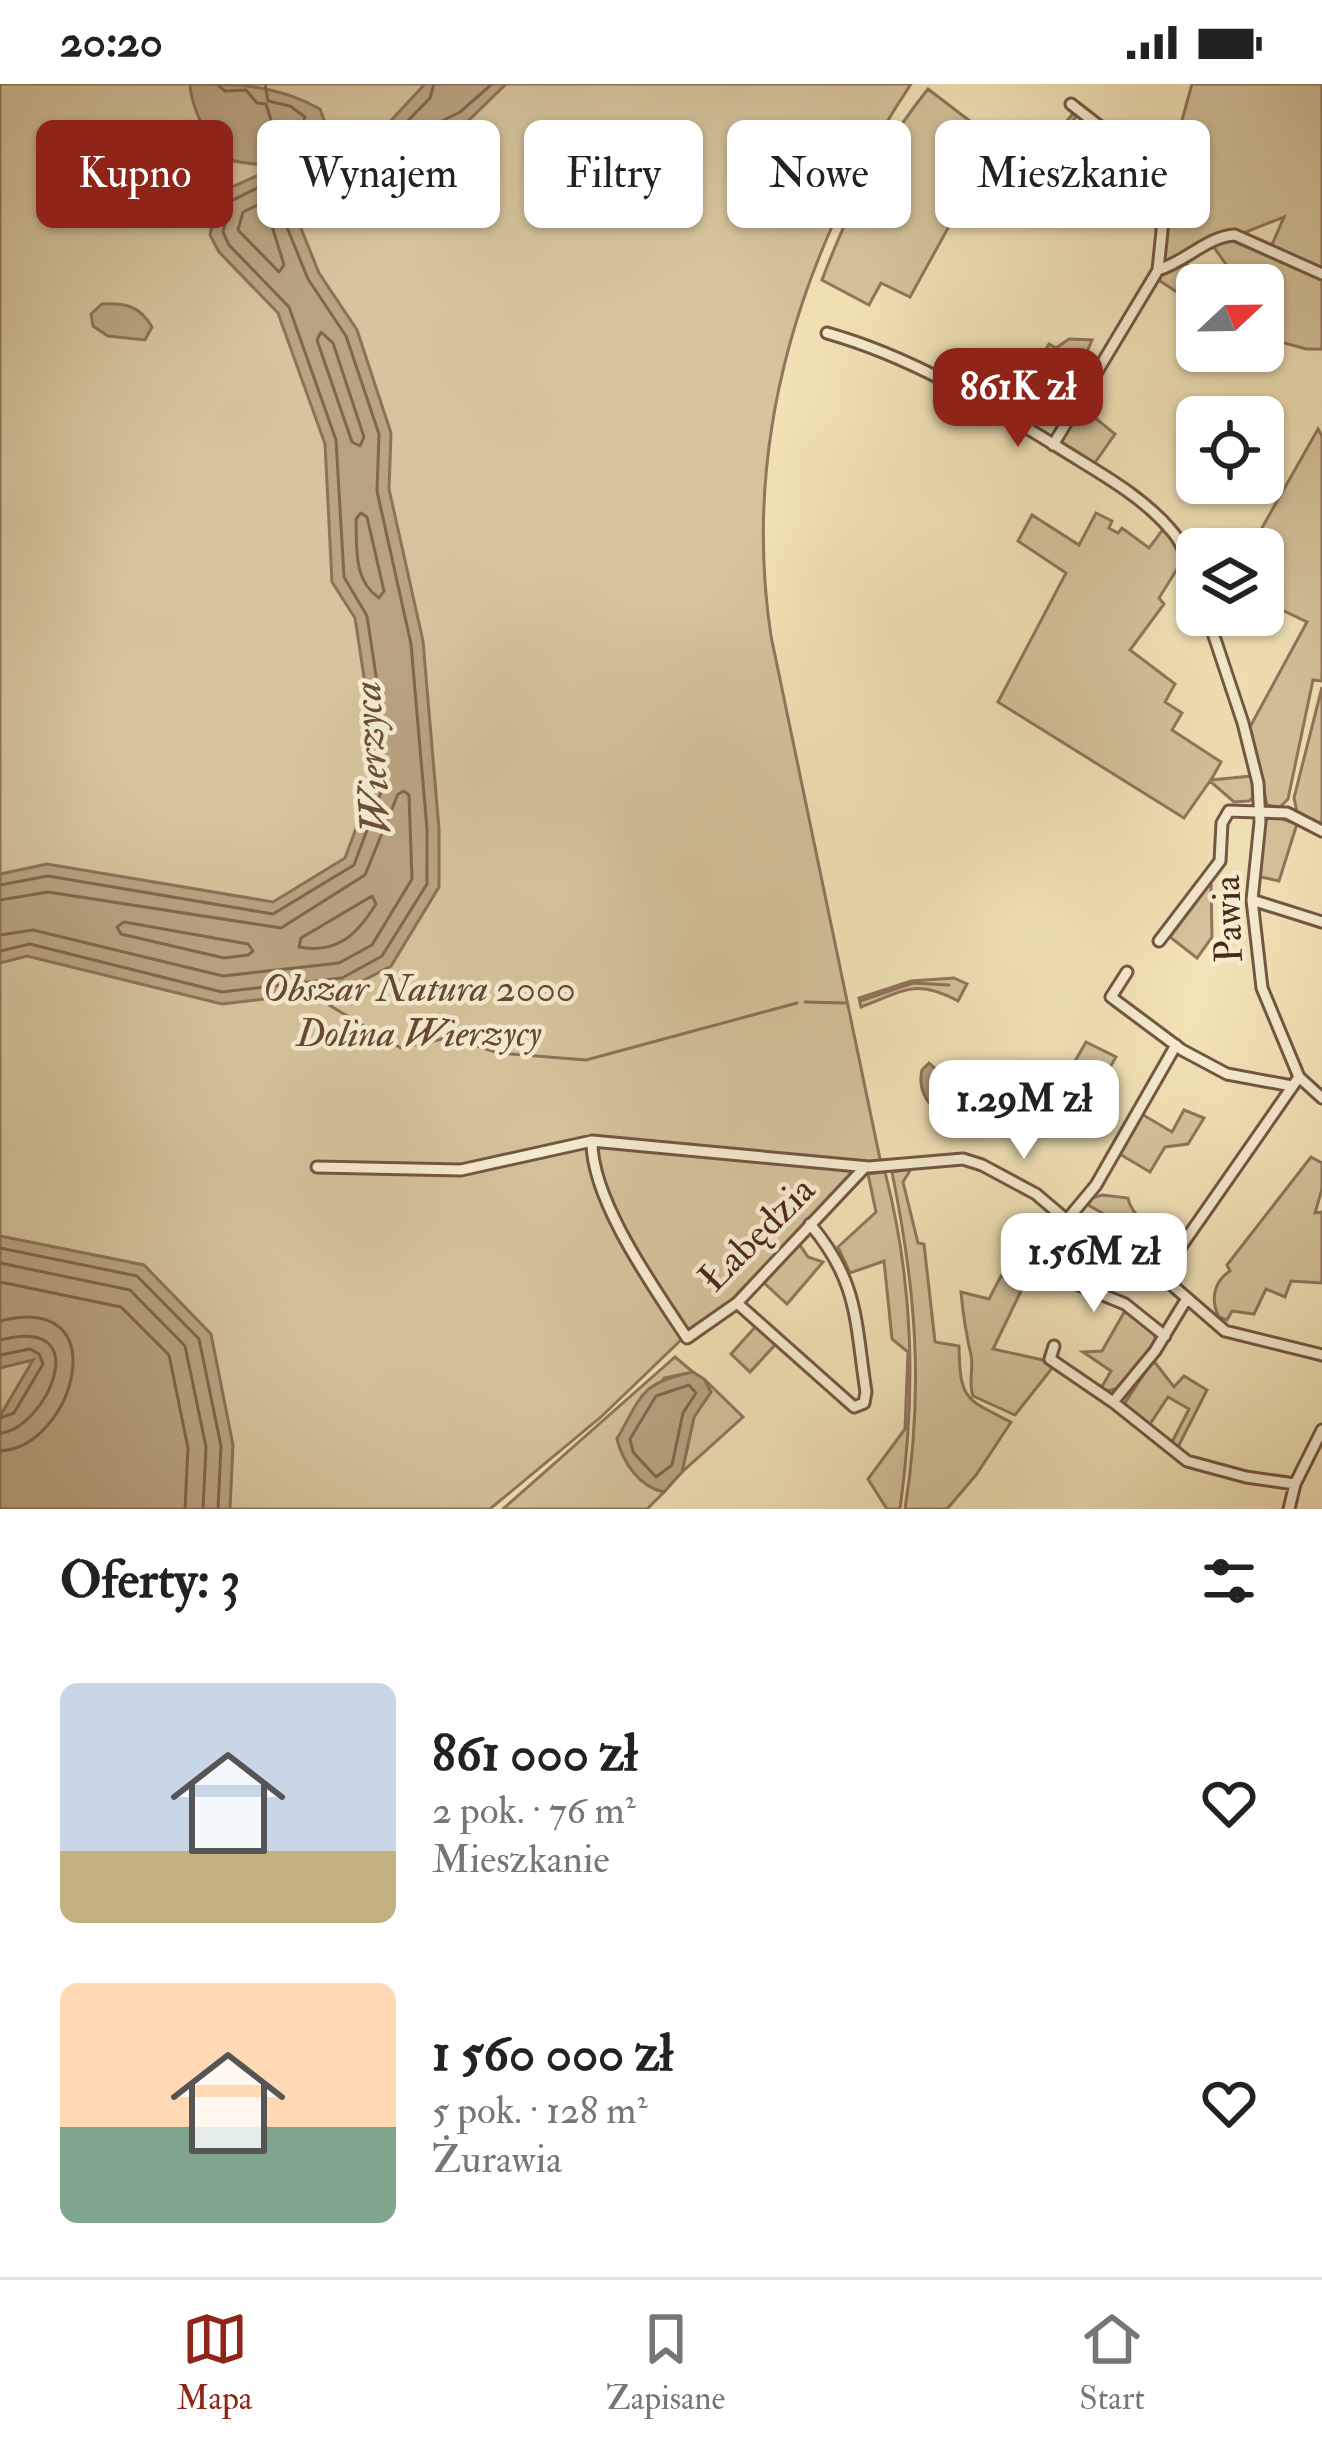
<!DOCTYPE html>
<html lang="pl">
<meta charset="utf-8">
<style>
body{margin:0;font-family:"IM FELL Double Pica",serif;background:#f2f2f2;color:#222;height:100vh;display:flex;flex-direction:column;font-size:45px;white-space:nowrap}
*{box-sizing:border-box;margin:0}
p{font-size:39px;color:#767676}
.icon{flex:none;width:66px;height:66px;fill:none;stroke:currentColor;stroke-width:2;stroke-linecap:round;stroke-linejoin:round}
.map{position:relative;height:1425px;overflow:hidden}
.drawer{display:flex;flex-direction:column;background:#fff;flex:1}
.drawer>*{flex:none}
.top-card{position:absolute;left:36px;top:36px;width:1251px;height:108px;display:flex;gap:24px}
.needle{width:78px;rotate:68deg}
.fabs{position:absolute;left:1176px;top:180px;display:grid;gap:24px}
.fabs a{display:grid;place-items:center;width:108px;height:108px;border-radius:18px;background:#fff;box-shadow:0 3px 9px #0004;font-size:60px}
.price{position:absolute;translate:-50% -102px;padding:0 27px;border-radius:24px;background:#fff;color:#222;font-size:39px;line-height:78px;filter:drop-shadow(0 3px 6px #0008)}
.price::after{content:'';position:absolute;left:50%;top:72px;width:36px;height:27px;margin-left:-18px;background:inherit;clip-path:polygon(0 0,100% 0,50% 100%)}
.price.selected{background:#8f2418;color:#fff}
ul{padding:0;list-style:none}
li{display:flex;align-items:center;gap:36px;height:300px;padding:0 60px}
li span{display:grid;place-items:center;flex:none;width:336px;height:240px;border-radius:18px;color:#555}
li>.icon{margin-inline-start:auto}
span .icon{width:144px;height:144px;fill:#fffc;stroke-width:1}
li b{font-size:51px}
h2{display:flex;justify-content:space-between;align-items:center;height:144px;padding:0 60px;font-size:51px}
.tag{padding:0 42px;border-radius:18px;background:#fff;box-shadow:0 3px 9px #0004;font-size:42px;line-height:108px}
.tag.selected{background:#8f2418;color:#fff}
.status{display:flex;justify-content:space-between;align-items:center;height:84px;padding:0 60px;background:#fff;direction:ltr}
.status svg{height:33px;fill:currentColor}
.menu{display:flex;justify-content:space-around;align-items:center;height:168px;border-top:3px solid #e0e0e0;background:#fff;font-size:33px;color:#767676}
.menu a{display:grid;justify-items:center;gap:6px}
.menu .selected{color:#8f2418}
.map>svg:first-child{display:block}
.green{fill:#d5c49d;stroke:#90765c;stroke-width:3}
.water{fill:#b9a482;stroke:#8d7258;stroke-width:3}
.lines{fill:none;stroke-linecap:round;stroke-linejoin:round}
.shore{stroke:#82664e;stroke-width:3}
.stream{stroke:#8d7258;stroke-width:3}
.minor-casing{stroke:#745742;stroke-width:15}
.minor{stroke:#f7edd1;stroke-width:9}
.labels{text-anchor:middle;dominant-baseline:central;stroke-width:9;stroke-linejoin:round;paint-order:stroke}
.street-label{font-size:39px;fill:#4a281a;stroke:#f7edd1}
.park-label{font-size:39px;font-style:italic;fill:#664734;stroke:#f7edd1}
.water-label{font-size:42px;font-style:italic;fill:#6b4d39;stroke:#f7edd1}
</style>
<div class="status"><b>20:20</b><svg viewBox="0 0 49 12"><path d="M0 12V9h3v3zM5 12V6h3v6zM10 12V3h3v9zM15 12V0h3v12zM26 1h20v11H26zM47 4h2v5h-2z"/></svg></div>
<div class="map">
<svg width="1322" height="1425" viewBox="0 0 1322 1425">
<rect width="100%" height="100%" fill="#f2e4b8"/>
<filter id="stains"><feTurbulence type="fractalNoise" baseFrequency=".00167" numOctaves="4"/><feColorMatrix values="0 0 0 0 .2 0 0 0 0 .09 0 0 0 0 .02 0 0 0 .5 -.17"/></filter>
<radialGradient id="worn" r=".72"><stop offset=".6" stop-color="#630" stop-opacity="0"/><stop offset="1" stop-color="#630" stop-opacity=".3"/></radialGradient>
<!-- green -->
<path class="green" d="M0,0h911c-109,164 -170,354 -140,552l110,528 -10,1 -144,141 -47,35 -79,76 -111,92h-490z
M1192,0h130v186l-51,-23 13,-30 -56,22 94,40v70h-16l-43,-12v-52h-33l5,-8 -22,-31 -50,21 6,-100z
M928,5l68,52 -86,156 -29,-14 -12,22 -47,-25c25,-68 61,-135 106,-191z
M1075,27l3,3 -25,33 34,29 -18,23 -39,-32z
M1186,180l9,7 5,14h-3l-3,32 -12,-7 4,-12 -29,-19 6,-7z
M1069,255l23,1 -9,21 13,7 -15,27 -47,-25 15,-26 7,4z
M1079,321l36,29 -21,30 -30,-17 -3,-11z
M1318,345l4,7v245l-9,-1 -25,119 -8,8 -13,-2 -17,-78 57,-105 -44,-21v-52h-13z
M1096,429l16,8 -3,7 9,5 4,-5 27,20 15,-20 11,11 7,22 -23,37 5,6 -34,46 45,34 -10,18 17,11 -10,17 49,32 -10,18 41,-4 3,20 -6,5 -15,1 -24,-21 -26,37 -186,-116 68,-129 -48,-32 14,-26 47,30z
M1322,603v137l-25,-12 -3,-14z
M1270,731l27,9 -18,57 -22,-5 7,-53z
M1211,798l1,55 -15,21 -27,-21z
M954,894l13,6 -9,17c-43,-23 -54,-10 -97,6l-2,-9 52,-17z
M1086,958l30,15 -35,61 -29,-17z
M1184,1026l20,8 -16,26 -23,3 -15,25 -32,-19 22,-40 32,19z
M1311,1073l11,6v26l-7,24 7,-1v71l-31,-2 -6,16 -19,-8 -12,25 -22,-3 -5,9 -8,-3c-9,-17 -5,-36 11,-46l-3,-6z
M911,1085l-8,13 15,61 6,1 11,98 24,4c1,54 6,53 52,76l-35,53 -29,34h-42c19,-120 11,-219 -13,-337z
M885,1088c29,113 31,222 15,337h-13l-19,-30 37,-50 3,-77 -16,-13 -8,-78 -34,12 -12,-26 38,-35 -8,-38z
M1102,1111l26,3c2,15 18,23 25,37l-3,5 -62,-35 4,-7z
M1054,1142l39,18 -15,36 -42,-19z
M798,1158l10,15 15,5 -36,42 -24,-22z
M1001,1192l22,11 -30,62 50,11 10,7 -38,48 -42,-19c-5,-15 1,-27 -2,-41 -5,-21 -8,-41 -10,-63l28,7z
M1126,1225l28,23 2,11c-15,19 -29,53 -56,47l11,-19 -28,-19 19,-1z
M756,1242l20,18 -26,28 -19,-18z
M675,1273l18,15 -29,6 -47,60c6,24 22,48 47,54l-17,17h-144z
M1153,1276l21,27 10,-11 23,14 -30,59 -6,-5 18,-35 -21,-12 -20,30 -25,-21z
M704,1295l39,38 -61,55 12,-55 17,-25z"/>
<!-- water -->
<path class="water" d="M190,0c49,0 87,1 130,25l4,11 -63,45c-9,-2 -21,-2 -30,-5 -20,-7 -41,-56 -41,-76z
M425,0h81l-39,38 -96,53 -39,41 -34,5 21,52 38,57 34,103 -2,56 34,152 16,188v58l-48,79 -44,23 -125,15 -195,-48 -27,7v-89l47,-10 226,38 72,-44 30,-81 -9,-39 2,-35 -13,-85 -23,-36 -7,-138 -47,-131 -59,-61 -9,-17 8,-41c50,-25 96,-43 151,-50z
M102,220c24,-1 38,2 50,23l-7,13 -37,-4 -15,-10 -2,-12z
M929,979l34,31 -3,12 -22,6c-13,-11 -20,-25 -16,-42z
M0,1152l144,29 67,69 22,111 -3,64h-230v-93l33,-56 -33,8z
M693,1288l11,7 7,13 -17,25 -12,55 -18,20c-25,-5 -41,-30 -47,-53 25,-44 23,-56 76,-67z"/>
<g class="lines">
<!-- shore -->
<path class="shore" d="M217,0l8,7 21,-1 11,13 9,1 5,16 -1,17 6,4 27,-18 2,-6 -15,-11 -22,-5 -3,-17
M434,0l-4,14 -36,37 2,9 64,-32 32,-28
M270,115l6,6 -4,21 12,39 -5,7 -41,-42 5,-18z
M321,248l12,11 31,94 -4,9 -8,-4 -35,-102z
M361,429l6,4 17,74 -5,7c-26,-18 -22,-49 -23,-79z
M0,801l48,-9 225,38 81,-49 33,-89 -9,-39 2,-35 -13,-86 -23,-39 -8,-137 -47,-133 -60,-62 -6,-13 8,-31c40,-20 83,-42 128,-43l2,9 -35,37 -32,5 -8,16 22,54 38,57 33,98 -2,57 34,153 16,185v55l-45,72 -40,22 -120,14 -192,-48 -30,7
M372,812l4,8c-19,31 -39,50 -77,43l2,-9z
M0,816l48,-8 233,36 84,-53 33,-81 6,-3 5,4 3,84 -40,66 -33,18 -116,13 -190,-46 -33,5
M124,838l124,22 5,7 -5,4 -24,3 -103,-24 -4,-7z
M0,1164l137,28 62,63 22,107 -3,63
M0,1179l130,27 55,56 21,101 -3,62
M0,1198l121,25 48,48 19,93 -3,61
M0,1237c118,-31 74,127 0,130
M0,1256c99,-26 45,90 0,93
M0,1271l30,-6 9,5 4,10 -29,49 -14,5
M689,1301l7,8 -13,20 -11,52 -16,12 -23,-25 -3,-13 26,-43z"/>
<!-- stream -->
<path class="stream" d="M322,906l7,15 72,43 50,-11 47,16 88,7 211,-57
M860,917l53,-18 36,2
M805,918l40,1"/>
<defs>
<path id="minor" d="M1071,20l95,74
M1158,186c27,-8 50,-34 77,-35l87,39
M827,249c85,24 156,68 231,114 38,24 82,47 112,82 15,16 20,38 27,58
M1053,361l105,-175 12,-118
M1207,531l36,108 15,60 2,39 -8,78 10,88 37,89 23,21
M1252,816l70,22
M1159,857l61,-80 2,-38 7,-12 58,2 35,18
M1127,888l-16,25 71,53 45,24 65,12
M592,1057c-1,59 63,148 95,197l50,-35 128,-136
M317,1083l144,3 131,-29 277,26 94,-8 19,6 54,29 40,34 74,38 75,65 97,24
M1066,1137l30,-36 80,-140
M1038,1184l87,36 40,32
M1164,1194l18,-33 117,-168
M737,1219l117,104 10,-4 2,-11c-11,-71 -7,-110 -56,-168
M1054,1262l-4,13 63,43 74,59 59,16 49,7
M1113,1318l42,-51 31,-51
M1289,1425l6,-25 27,-54"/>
</defs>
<!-- minor casing -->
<use href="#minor" class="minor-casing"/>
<!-- minor -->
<use href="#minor" class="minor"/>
</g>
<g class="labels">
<!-- street labels -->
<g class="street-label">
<text transform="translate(1228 835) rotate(-92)">Pawia</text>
<text transform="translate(757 1150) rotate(-45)">Łabędzia</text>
</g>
<!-- park labels -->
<g class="park-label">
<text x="419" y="904">Obszar Natura 2000<tspan x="419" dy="45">Dolina Wierzycy</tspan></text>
</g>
<!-- water labels -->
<g class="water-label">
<text transform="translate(372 674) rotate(-94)">Wierzyca</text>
</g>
</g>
<rect width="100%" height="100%" filter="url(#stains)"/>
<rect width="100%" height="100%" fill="url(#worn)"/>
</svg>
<div class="fabs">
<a><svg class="needle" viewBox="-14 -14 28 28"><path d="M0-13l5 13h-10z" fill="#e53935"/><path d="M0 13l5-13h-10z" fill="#767676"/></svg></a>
<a><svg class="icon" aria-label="locate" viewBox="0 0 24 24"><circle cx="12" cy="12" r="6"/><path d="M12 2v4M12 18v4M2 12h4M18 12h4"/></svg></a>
<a><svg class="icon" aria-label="layers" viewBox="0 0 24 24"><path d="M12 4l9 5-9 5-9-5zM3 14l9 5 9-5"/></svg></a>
</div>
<b class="price selected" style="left:1018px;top:366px">861K zł</b>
<b class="price" style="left:1024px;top:1078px">1.29M zł</b>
<b class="price" style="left:1094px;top:1231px">1.56M zł</b>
<div class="top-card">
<a class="tag selected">Kupno</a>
<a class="tag">Wynajem</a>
<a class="tag">Filtry</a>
<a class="tag">Nowe</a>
<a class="tag">Mieszkanie</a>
</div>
</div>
<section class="drawer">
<h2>Oferty: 3<svg class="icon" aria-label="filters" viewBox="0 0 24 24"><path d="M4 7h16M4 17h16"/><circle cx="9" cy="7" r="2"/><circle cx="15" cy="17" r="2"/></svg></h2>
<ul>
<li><span style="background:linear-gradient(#c9d6e8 70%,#c2b280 0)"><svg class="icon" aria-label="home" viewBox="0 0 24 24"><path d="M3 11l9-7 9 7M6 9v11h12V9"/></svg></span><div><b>861 000 zł</b><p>2 pok. · 76 m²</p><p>Mieszkanie</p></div><svg class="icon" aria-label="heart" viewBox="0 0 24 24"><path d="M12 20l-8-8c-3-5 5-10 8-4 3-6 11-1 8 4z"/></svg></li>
<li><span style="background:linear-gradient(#ffd9b3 60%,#7fa58c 0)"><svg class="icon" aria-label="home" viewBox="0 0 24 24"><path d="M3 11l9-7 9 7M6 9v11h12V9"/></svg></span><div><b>1 560 000 zł</b><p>5 pok. · 128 m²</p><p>Żurawia</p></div><svg class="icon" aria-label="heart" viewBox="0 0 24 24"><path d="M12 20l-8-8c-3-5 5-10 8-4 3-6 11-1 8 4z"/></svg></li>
</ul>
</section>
<nav class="menu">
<a class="selected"><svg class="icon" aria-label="map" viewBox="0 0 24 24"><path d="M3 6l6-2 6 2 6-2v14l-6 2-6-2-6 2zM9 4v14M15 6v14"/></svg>Mapa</a>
<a><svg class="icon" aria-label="saved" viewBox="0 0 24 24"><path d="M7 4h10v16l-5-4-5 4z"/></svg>Zapisane</a>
<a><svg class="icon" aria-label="home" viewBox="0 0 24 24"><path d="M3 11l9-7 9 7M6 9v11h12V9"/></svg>Start</a>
</nav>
